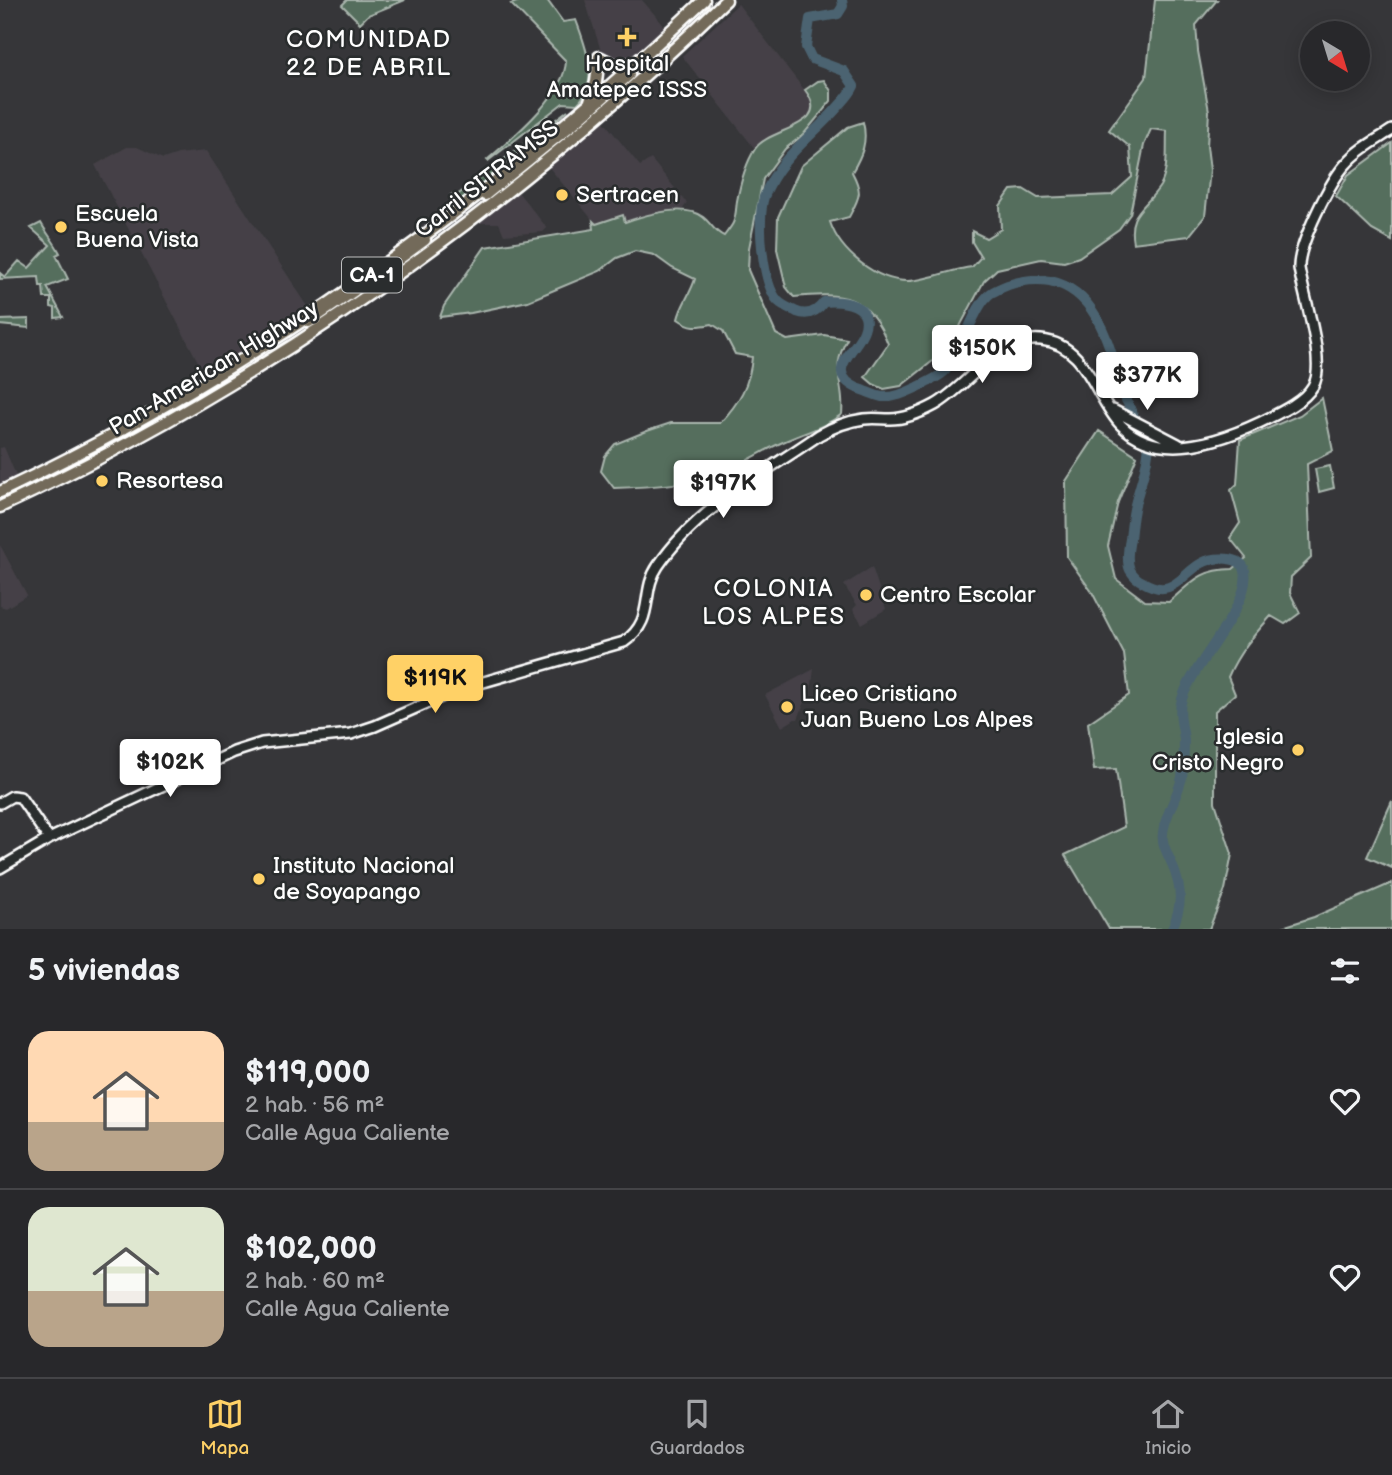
<!DOCTYPE html>
<html lang="es">
<meta charset="utf-8">
<style>
body{margin:0;font-family:"Balsamiq Sans",sans-serif;background:#303033;color:#f1f3f6;height:100vh;display:flex;flex-direction:column;font-size:26px;white-space:nowrap}
*{box-sizing:border-box;margin:0}
p{font-size:23px;color:#a5a6a9}
.icon{flex:none;width:38px;height:38px;fill:none;stroke:currentColor;stroke-width:2;stroke-linecap:round;stroke-linejoin:round}
.map{position:relative;height:929px;overflow:hidden}
.panel{display:flex;flex-direction:column;background:#28282b;flex:1}
.panel>*{flex:none}
.needle{width:46px;rotate:142deg}
.buttons{position:absolute;left:1300px;top:21px;display:grid;gap:14px}
.buttons a{display:grid;place-items:center;width:70px;height:70px;border-radius:50%;background:#28282b;box-shadow:0 4px 18px #0003,0 0 0 2px #444447;font-size:35px}
.price{position:absolute;translate:-50% -60px;padding:0 16px;border-radius:7px;background:#fff;color:#222;font-size:23px;line-height:46px;filter:drop-shadow(0 2px 4px #0008)}
.price::after{content:'';position:absolute;left:50%;top:42px;width:21px;height:16px;margin-left:-10px;background:inherit;clip-path:polygon(0 0,100% 0,50% 100%)}
.price.selected{background:#ffd166;color:#111}
ul{padding:0;list-style:none}
li{display:flex;align-items:center;gap:21px;height:175px;padding:0 28px}
li+li{border-top:2px solid #444447}
li span{display:grid;place-items:center;flex:none;width:196px;height:140px;border-radius:21px;color:#555}
li>.icon{margin-inline-start:auto}
span .icon{width:84px;height:84px;fill:#fffc;stroke-width:1}
li b{font-size:30px}
h2{display:flex;justify-content:space-between;align-items:center;height:84px;padding:0 28px;font-size:30px}
.tabs{display:flex;justify-content:space-around;align-items:center;height:98px;border-top:2px solid #444447;background:#28282b;font-size:19px;color:#a5a6a9}
.tabs a{display:grid;justify-items:center;gap:4px}
.tabs .selected{color:#ffd166}
.map>svg:first-child{display:block}
.built{fill:#454147}
.green{fill:#546e5d;stroke:#aab6ae;stroke-width:2}
.lines{fill:none;stroke-linecap:round;stroke-linejoin:round}
.river{stroke:#4c6471;stroke-width:10}
.secondary-casing{stroke:#fff;stroke-width:14}
.primary-casing{stroke:#fff;stroke-width:15}
.trunk-casing{stroke:#fff;stroke-width:15}
.secondary{stroke:#2a2d2e;stroke-width:9}
.primary{stroke:#736b5a;stroke-width:10}
.trunk{stroke:#736b5a;stroke-width:10}
.poi-dot{fill:#ffd166;stroke:#2a2d2e;stroke-width:2.5}
.labels{text-anchor:middle;dominant-baseline:central;stroke-width:5;stroke-linejoin:round;paint-order:stroke}
.shield{fill:#2a2d2e;stroke:#bfc0c0;stroke-width:2}
.shield-label{font-size:21px;font-weight:bold;fill:#fff}
.poi-label{font-size:23px;fill:#fff;stroke:#2a2d2e;text-anchor:start}
.street-label{font-size:23px;fill:#fff;stroke:#2a2d2e}
.neighbourhood-label{font-size:24px;letter-spacing:2px;fill:#fff;stroke:#2a2d2e}
</style>
<div class="map">
<svg width="1392" height="929" viewBox="0 0 1392 929">
<rect width="100%" height="100%" fill="#363639"/>
<filter id="ink" filterUnits="userSpaceOnUse"><feTurbulence type="fractalNoise" baseFrequency=".0143" numOctaves="2"/><feDisplacementMap in="SourceGraphic" scale="14" xChannelSelector="R" yChannelSelector="G"/><feConvolveMatrix kernelMatrix="1 2 1 2 8 2 1 2 1" color-interpolation-filters="sRGB"/></filter>
<g filter="url(#ink)">
<!-- built -->
<path class="built" d="M585,0h57l25,29 -33,30 -13,4 -19,-9z
M738,4l71,92 4,9 -1,7 -5,8 -24,11 -28,18 -73,-93z
M602,119l38,47 11,-7 36,44 -5,7 -38,5 -19,7 -3,-7 -26,9 -49,-59z
M127,147h10l26,12 15,-5 28,-3 105,160 -106,64 -110,-210z
M518,192l29,36 -4,4 -39,3 -5,-12h-21z
M4,447l13,31 -17,8v-38z
M0,545l27,50 -21,13 -6,-2z
M872,567l14,42 -24,15 -9,-15 4,-4 -13,-20z
M814,669l-2,15 -14,35h-3l-13,8 -17,-32z"/>
<!-- green -->
<path class="green" d="M347,0h58l-37,15 -8,8 -18,-18z
M522,0h25l16,22 13,-2c9,25 25,62 1,84l-14,-1 -75,58 -1,-1c25,-22 78,-65 79,-99l-55,-57z
M1155,0h62l-21,25 2,26 11,60 -2,35 3,24 -5,46 -16,20 -56,7c-6,-31 12,-34 27,-57 9,-15 6,-38 7,-55l-16,-2 -7,16 -14,69 -11,15 -40,28 -15,5 -23,-3 -44,10 -13,12 -27,51 -23,28 -33,26 -17,3 -11,-5 -8,-7 23,-33c-19,-50 -46,-52 -94,-47l-8,-10 -9,-38 1,-32 23,-51 47,-39 15,-5c5,20 -1,33 -11,50 11,21 8,24 -3,45l-19,5c10,30 46,59 78,59 16,0 45,-12 64,-14l9,-10 -9,-15v-11l14,7 15,-9 -1,-23 11,-16 12,-1 15,9 74,-3 20,-18 -2,-30 -21,-17 37,-52z
M824,80l7,11v10l-28,34 -18,14 -22,30 -14,69 -1,22 28,64 11,6 37,-5 23,4c-18,33 -2,43 -5,75 -17,13 -39,19 -59,28 -21,9 -41,23 -63,31 -33,12 -71,14 -106,15l-13,-17 4,-15 10,-12 32,-13 24,-8h49c19,-20 30,-39 32,-66l-17,-3 -12,-23 -11,-7c-15,3 -21,4 -34,-5 3,-14 13,-26 17,-40l-23,-11 -18,-13 -19,-4 -18,7 -17,13 -72,30 -57,12 -31,4 4,-11 41,-59 109,-18 -1,-8 3,3 27,-9 2,7c20,-7 60,-19 78,-5 8,6 11,15 21,19 3,-4 7,-9 9,-13 3,-6 3,-15 4,-22 3,-16 9,-38 18,-52 14,-22 79,-22 50,-59l13,-9z
M568,110l-109,93 -8,-8 2,-1 3,2z
M1392,143v98l-20,-11 -36,-34 12,-21z
M41,223c6,11 13,18 19,30l-4,2 12,24 -21,8 16,30 -8,1v-10l-4,-1v-9h-7l-1,-12h-3l-1,-9 -39,2v-6l5,4 14,-16 10,7 21,-23 -19,-17z
M29,319v9l-29,-3v-5z
M1322,398l11,53 -26,13 4,94 -20,19 -1,16 10,20 -15,11 -14,-8c-17,19 -33,37 -43,61l7,17 -20,17v91l17,52 -7,36 -16,39h-100l-44,-74 59,-28 -8,-58 -22,1 -6,-47 41,-28 -5,-41 -32,-62 -25,-35 -1,-76 33,-50 38,25 -19,46 -10,44 8,33 29,22 24,1c23,-20 32,-33 64,-33l13,-11 -16,-20 10,-15 -9,-33 6,-6 3,-44 60,-25z
M1330,466l4,22 -15,4 -4,-23z
M1392,801v67l-25,-11z
M1392,883v46h-116l38,-12z"/>
<g class="lines">
<!-- river -->
<path class="river" d="M842,0l1,6 -5,8 -28,5 -4,28 6,12 32,12 10,15c-4,9 -10,14 -16,21 -27,31 -59,50 -74,90 -7,22 -2,87 14,104 5,5 13,8 19,11 11,4 20,0 27,-10 18,-2 50,2 40,28 -7,21 -43,42 -5,59 7,2 16,7 23,8 13,1 25,-5 36,-10 8,-4 19,-9 26,-15 19,-20 29,-66 47,-79 5,-3 12,-6 17,-8 14,-5 28,-6 42,-4 53,11 61,77 76,119 3,5 5,11 8,17 3,6 12,12 14,20 4,19 -10,52 -14,72 -2,10 -3,20 -4,30 -2,10 -4,22 0,31 3,5 8,10 13,12 30,18 38,-8 59,-19 11,-6 40,-8 43,8 7,36 -57,97 -64,132 -3,12 2,25 3,37 0,12 0,25 -2,37 -3,18 -22,46 -19,64 1,7 6,16 9,23 10,25 11,40 0,65"/>
<defs>
<path id="secondary" d="M1113,410l65,34
M0,803l12,-7 8,1 29,42
M0,868l49,-29 185,-87 28,-9 89,-9 24,-8 84,-37 165,-47c32,-22 16,-50 34,-76 39,-58 105,-92 161,-131 14,-8 29,-14 45,-16 9,-1 17,0 26,0 16,0 32,-7 45,-14 34,-19 62,-69 106,-65 46,4 54,58 80,85 37,38 100,16 140,-3 16,-8 42,-19 52,-36 14,-22 -10,-91 -14,-118 -1,-23 32,-89 48,-105 12,-14 30,-23 45,-33"/>
<path id="primary" d="M485,195l89,-72 55,-48
M395,262l30,-22
M309,322l45,-31"/>
<path id="trunk" d="M599,57l18,9 19,-3
M589,104l7,-22 3,-25
M0,492c261,-124 495,-294 704,-492
M0,507c272,-126 511,-300 726,-507"/>
</defs>
<!-- secondary casing -->
<use href="#secondary" class="secondary-casing"/>
<!-- primary casing -->
<use href="#primary" class="primary-casing"/>
<!-- trunk casing -->
<use href="#trunk" class="trunk-casing"/>
<!-- secondary -->
<use href="#secondary" class="secondary"/>
<!-- primary -->
<use href="#primary" class="primary"/>
<!-- trunk -->
<use href="#trunk" class="trunk"/>
</g>
</g>
<!-- markers -->
<g class="poi-dot">
<path d="M623.5 26.5h7v7h7v7h-7v7h-7v-7h-7v-7h7z"/>
<circle cx="562" cy="195" r="7"/>
<circle cx="61" cy="227" r="7"/>
<circle cx="102" cy="481" r="7"/>
<circle cx="866" cy="595" r="7"/>
<circle cx="787" cy="707" r="7"/>
<circle cx="1298" cy="750" r="7"/>
<circle cx="259" cy="879" r="7"/>
</g>
<g class="labels">
<!-- shield labels -->
<rect class="shield" x="342" y="257.5" width="60" height="35" rx="5"/>
<g class="shield-label">
<text x="372" y="275">CA-1</text>
</g>
<!-- poi labels -->
<g class="poi-label">
<text x="627" y="64" text-anchor="middle">Hospital<tspan x="627" dy="26">Amatepec ISSS</tspan></text>
<text x="576" y="195">Sertracen</text>
<text x="75" y="214">Escuela<tspan x="75" dy="26">Buena Vista</tspan></text>
<text x="116" y="481">Resortesa</text>
<text x="880" y="595">Centro Escolar</text>
<text x="801" y="694">Liceo Cristiano<tspan x="801" dy="26">Juan Bueno Los Alpes</tspan></text>
<text x="1284" y="737" text-anchor="end">Iglesia<tspan x="1284" dy="26">Cristo Negro</tspan></text>
<text x="273" y="866">Instituto Nacional<tspan x="273" dy="26">de Soyapango</tspan></text>
</g>
<!-- street labels -->
<g class="street-label">
<text transform="translate(487 179) rotate(-38)">Carril SITRAMSS</text>
<text transform="translate(214 368) rotate(-31)">Pan-American Highway</text>
</g>
<!-- neighbourhood labels -->
<g class="neighbourhood-label">
<text x="369" y="39">COMUNIDAD<tspan x="369" dy="28">22 DE ABRIL</tspan></text>
<text x="774" y="588">COLONIA<tspan x="774" dy="28">LOS ALPES</tspan></text>
</g>
</g>
</svg>
<div class="buttons">
<a><svg class="needle" viewBox="-14 -14 28 28"><path d="M0-13l5 13h-10z" fill="#e53935"/><path d="M0 13l5-13h-10z" fill="#a5a6a9"/></svg></a>
</div>
<b class="price" style="left:982px;top:385px">$150K</b>
<b class="price" style="left:1147px;top:412px">$377K</b>
<b class="price" style="left:723px;top:520px">$197K</b>
<b class="price selected" style="left:435px;top:715px">$119K</b>
<b class="price" style="left:170px;top:799px">$102K</b>
</div>
<section class="panel">
<h2>5 viviendas<svg class="icon" aria-label="filters" viewBox="0 0 24 24"><path d="M4 7h16M4 17h16"/><circle cx="9" cy="7" r="2"/><circle cx="15" cy="17" r="2"/></svg></h2>
<ul>
<li><span style="background:linear-gradient(#ffd9b3 65%,#b9a48a 0)"><svg class="icon" aria-label="home" viewBox="0 0 24 24"><path d="M3 11l9-7 9 7M6 9v11h12V9"/></svg></span><div><b>$119,000</b><p>2 hab. · 56 m²</p><p>Calle Agua Caliente</p></div><svg class="icon" aria-label="heart" viewBox="0 0 24 24"><path d="M12 20l-8-8c-3-5 5-10 8-4 3-6 11-1 8 4z"/></svg></li>
<li><span style="background:linear-gradient(#dfe7d0 60%,#b9a48a 0)"><svg class="icon" aria-label="home" viewBox="0 0 24 24"><path d="M3 11l9-7 9 7M6 9v11h12V9"/></svg></span><div><b>$102,000</b><p>2 hab. · 60 m²</p><p>Calle Agua Caliente</p></div><svg class="icon" aria-label="heart" viewBox="0 0 24 24"><path d="M12 20l-8-8c-3-5 5-10 8-4 3-6 11-1 8 4z"/></svg></li>
</ul>
</section>
<nav class="tabs">
<a class="selected"><svg class="icon" aria-label="map" viewBox="0 0 24 24"><path d="M3 6l6-2 6 2 6-2v14l-6 2-6-2-6 2zM9 4v14M15 6v14"/></svg>Mapa</a>
<a><svg class="icon" aria-label="saved" viewBox="0 0 24 24"><path d="M7 4h10v16l-5-4-5 4z"/></svg>Guardados</a>
<a><svg class="icon" aria-label="home" viewBox="0 0 24 24"><path d="M3 11l9-7 9 7M6 9v11h12V9"/></svg>Inicio</a>
</nav>
